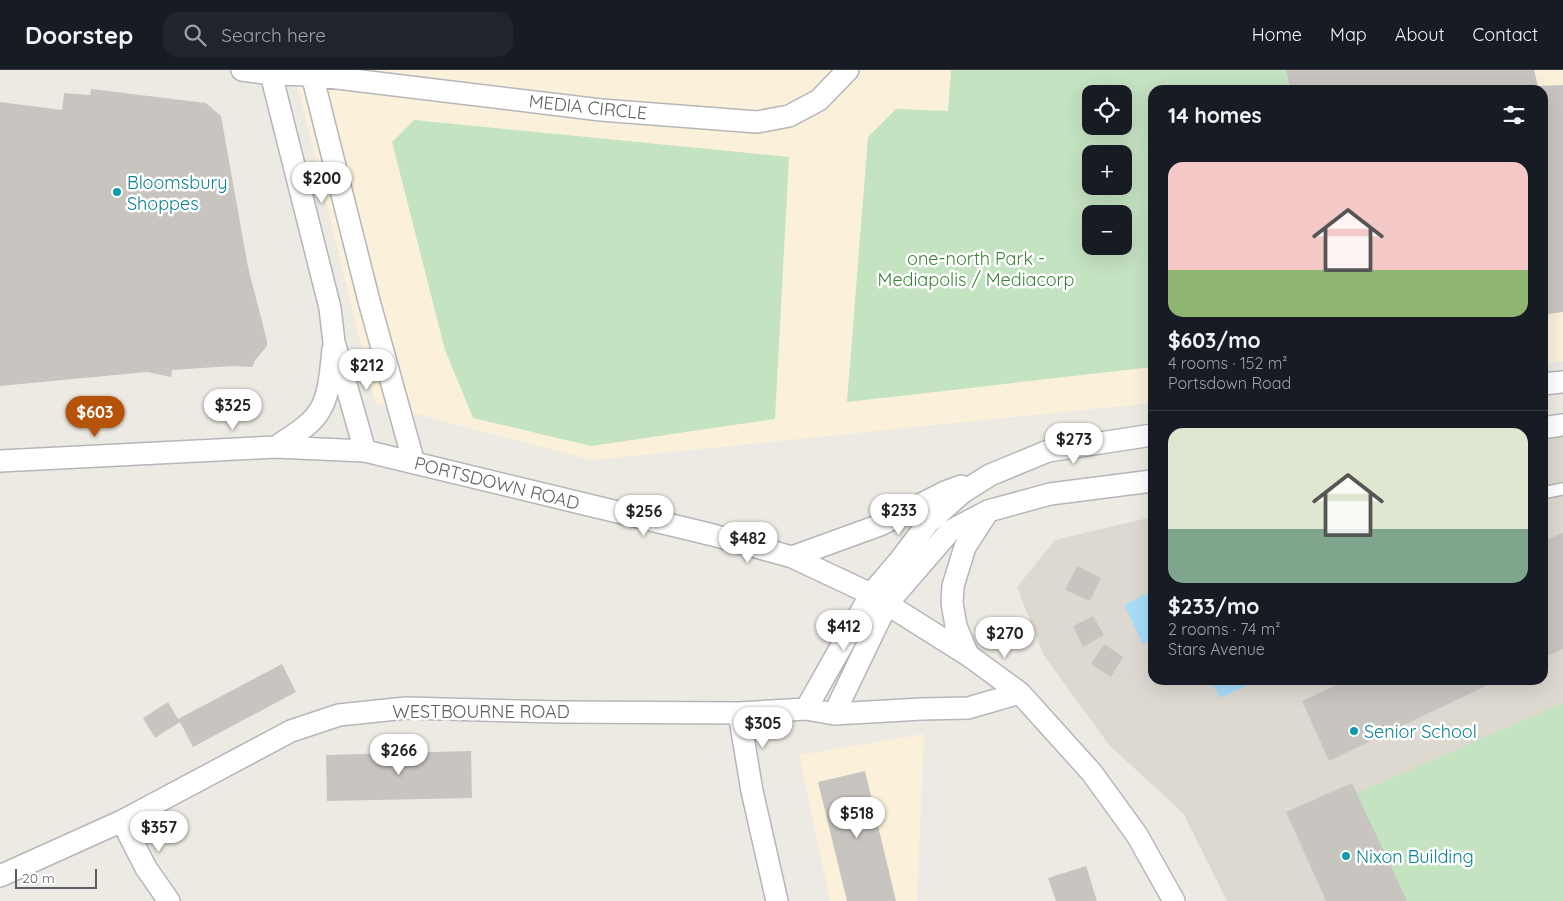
<!DOCTYPE html>
<meta charset="utf-8">
<style>
body{margin:0;font-family:Quicksand,sans-serif;background:#20242c;color:#f1f3f6;height:100vh;display:flex;flex-direction:column;font-size:19px;white-space:nowrap}
*{box-sizing:border-box;margin:0}
p{font-size:16px;color:#9ea1a6}
.icon{flex:none;width:28px;height:28px;fill:none;stroke:currentColor;stroke-width:2;stroke-linecap:round;stroke-linejoin:round}
.map{position:relative;flex:1;overflow:hidden}
.sheet{position:absolute;left:1148px;top:15px;width:400px;height:600px;display:flex;flex-direction:column;background:#171b24;border-radius:15px;box-shadow:0 5px 20px #0002}
.sheet>*{flex:none}
.buttons{position:absolute;left:1082px;top:15px;display:grid;gap:10px}
.buttons a{display:grid;place-items:center;width:50px;height:50px;border-radius:10px;background:#171b24;box-shadow:0 5px 20px #0002;font-size:25px}
.scale{position:absolute;left:15px;bottom:12px;width:82px;box-sizing:border-box;padding-left:5px;border:2px solid #5b5f63;border-top:0;font-size:14px;line-height:18px;white-space:nowrap;color:#5b5f63;-webkit-text-stroke:4px #fff;paint-order:stroke}
.price{position:absolute;translate:-50% -42px;padding:0 11px;border-radius:18px;background:#fff;color:#222;font-size:16px;line-height:32px;filter:drop-shadow(0 1px 2px #0008)}
.price::after{content:'';position:absolute;left:50%;top:30px;width:15px;height:11px;margin-left:-8px;background:inherit;clip-path:polygon(0 0,100% 0,50% 100%)}
.price.selected{background:#b45309;color:#fff}
ul{padding:0;list-style:none}
li{display:grid;align-content:center;gap:10px;height:265px;padding:0 20px}
li+li{border-top:1px solid #363941}
li span{display:grid;place-items:center;height:155px;border-radius:15px;color:#555}
li>.icon{margin-inline-start:auto}
span .icon{width:90px;height:90px;fill:#fffc;stroke-width:1}
li b{font-size:21px}
h2{display:flex;justify-content:space-between;align-items:center;height:60px;padding:0 20px;font-size:21px}
header{display:flex;align-items:center;gap:30px;box-sizing:border-box;height:70px;padding:0 25px;background:#171b24;border-bottom:1px solid #363941}
header strong{font-size:24px}
nav{display:flex;gap:28px;margin-inline-start:auto;font-size:18px}
.search{width:350px;height:45px;background:#20242c;display:flex;align-items:center;gap:12px;box-sizing:border-box;padding:0 18px;border-radius:15px;color:#9ea1a6;font-size:19px}
.map>svg:first-child{display:block}
.commercial{fill:#fbf1da;fill-rule:evenodd}
.education{fill:#ddd9d1}
.green{fill:#c4e3c1;fill-rule:evenodd}
.water{fill:#a7ddf9}
.building{fill:#c8c5c0}
.lines{fill:none;stroke-linecap:round;stroke-linejoin:round}
.service-casing{stroke:#b4b6ba;stroke-width:14}
.minor-casing{stroke:#b4b6ba;stroke-width:24}
.service{stroke:#fff;stroke-width:11}
.minor{stroke:#fff;stroke-width:21}
.culture-dot{fill:#0f9aa8;stroke:#fff;stroke-width:2}
.labels{text-anchor:middle;dominant-baseline:central;stroke-width:5;stroke-linejoin:round;paint-order:stroke}
.street-label{font-size:18px;fill:#5b5f63;stroke:#fff}
.culture-label{font-size:18px;fill:#0d838f;stroke:#fff;text-anchor:start}
.park-label{font-size:18px;fill:#3e833b;stroke:#fff}
</style>
<header>
<strong>Doorstep</strong>
<div class="search"><svg class="icon" aria-label="search" viewBox="0 0 24 24"><circle cx="10" cy="10" r="6"/><path d="M15 15l6 6"/></svg>Search here</div>
<nav><a>Home</a><a>Map</a><a>About</a><a>Contact</a></nav>
</header>
<div class="map">
<svg width="1563" height="831" viewBox="0 0 1563 831">
<rect width="100%" height="100%" fill="#edeae3"/>
<!-- commercial -->
<path class="commercial" d="M294,0h1269v291l-20,2 -1,-273h-390v313l-561,57 -216,-57zM1091,24h33v32h-33zM1091,84h33v32h-33zM1091,144h33v32h-33z
M924,664l-7,167h-87l-31,-146z"/>
<!-- education -->
<path class="education" d="M1563,365v466h-336l-44,-88 -74,-68 -66,-91 -26,-67 38,-47 97,-23v163h390l1,-241z"/>
<!-- green -->
<path class="green" d="M951,0h335l4,20h-138v277l-305,35 21,-265 28,-28 52,2zM1091,24h33v32h-33zM1091,84h33v32h-33zM1091,144h33v32h-33z
M414,50l375,37 -14,262 -184,27 -118,-28 -28,-68 -53,-208z
M1563,633v198h-158l-48,-108z"/>
<!-- water -->
<path class="water" d="M1150,522l2,6v41l-9,5 -19,-39z
M1211,610h48l-39,18z"/>
<!-- building -->
<path class="building" d="M1286,0h248l4,16 25,-1v227l-21,3v-225h-252z
M91,19l115,14 15,13 27,151 19,74v5l-13,16 -1,5 -21,-1 -60,4 -1,7 -24,-5 -147,14v-284l62,8 2,-17 26,2z
M1563,463v116l-21,9v-116z
M1077,496l24,12 -11,23 -25,-11z
M1093,546l11,19 -21,12 -10,-21z
M1104,574l19,13 -12,20 -20,-13z
M282,594l14,28 -103,55 -13,-25 -25,16 -12,-20 25,-16 10,17z
M1347,610h151l-169,81 -27,-60z
M471,681l1,47 -145,3 -1,-46z
M865,701l31,130h-49l-29,-119z
M1352,713l55,118h-81l-40,-89z
M1086,796l11,35h-41l-8,-23z"/>
<g class="lines">
<defs>
<path id="service" d="M1542,423l21,-4"/>
<path id="minor" d="M242,0l29,4 41,1 289,35 156,12 32,-6 30,-16 29,-30
M271,4l59,234 4,34 31,109
M312,5l57,226 45,162
M1542,314l21,-2
M1542,358l21,-3
M276,377c15,-11 35,-21 44,-37 10,-16 11,-43 13,-61
M0,391l276,-14 89,4 348,84 79,22 79,37 97,61 52,38 72,80 45,62 37,66
M792,487l88,-32 65,-33 16,-6
M968,585l-12,-29 -4,-23 1,-17 12,-39 22,-34
M806,639l65,-115 29,-34 28,-37 35,-31 27,-17 58,-24 104,-16
M739,643l13,78 25,110
M834,644l53,-110 63,-73 38,-20 62,-17 102,-13
M122,751l24,47 23,33
M0,806l122,-55 169,-90 48,-16 67,-7 154,4 179,1 67,-4 28,5 88,-5 46,-1 52,-15"/>
</defs>
<!-- service casing -->
<use href="#service" class="service-casing"/>
<!-- minor casing -->
<use href="#minor" class="minor-casing"/>
<!-- service -->
<use href="#service" class="service"/>
<!-- minor -->
<use href="#minor" class="minor"/>
</g>
<!-- markers -->
<g class="culture-dot">
<circle cx="117" cy="122" r="5"/>
<circle cx="1354" cy="661" r="5"/>
<circle cx="1346" cy="786" r="5"/>
</g>
<g class="labels">
<!-- street labels -->
<g class="street-label">
<text transform="translate(588 37) rotate(6)">MEDIA CIRCLE</text>
<text transform="translate(497 413) rotate(14)">PORTSDOWN ROAD</text>
<text x="481" y="641">WESTBOURNE ROAD</text>
</g>
<!-- culture labels -->
<g class="culture-label">
<text x="127" y="112">Bloomsbury<tspan x="127" dy="21">Shoppes</tspan></text>
<text x="1364" y="661">Senior School</text>
<text x="1356" y="786">Nixon Building</text>
</g>
<!-- park labels -->
<g class="park-label">
<text x="976" y="188">one-north Park -<tspan x="976" dy="21">Mediapolis / Mediacorp</tspan></text>
</g>
</g>
</svg>
<div class="buttons">
<a><svg class="icon" aria-label="locate" viewBox="0 0 24 24"><circle cx="12" cy="12" r="6"/><path d="M12 2v4M12 18v4M2 12h4M18 12h4"/></svg></a>
<a>+</a>
<a>−</a>
</div>
<div class="scale">20 m</div>
<b class="price" style="left:322px;top:134px">$200</b>
<b class="price" style="left:367px;top:321px">$212</b>
<b class="price" style="left:233px;top:361px">$325</b>
<b class="price selected" style="left:95px;top:368px">$603</b>
<b class="price" style="left:1074px;top:395px">$273</b>
<b class="price" style="left:899px;top:466px">$233</b>
<b class="price" style="left:644px;top:467px">$256</b>
<b class="price" style="left:748px;top:494px">$482</b>
<b class="price" style="left:844px;top:582px">$412</b>
<b class="price" style="left:1005px;top:589px">$270</b>
<b class="price" style="left:763px;top:679px">$305</b>
<b class="price" style="left:399px;top:706px">$266</b>
<b class="price" style="left:857px;top:769px">$518</b>
<b class="price" style="left:159px;top:783px">$357</b>
<section class="sheet">
<h2>14 homes<svg class="icon" aria-label="filters" viewBox="0 0 24 24"><path d="M4 7h16M4 17h16"/><circle cx="9" cy="7" r="2"/><circle cx="15" cy="17" r="2"/></svg></h2>
<ul>
<li><span style="background:linear-gradient(#f6c9c9 70%,#8fb573 0)"><svg class="icon" aria-label="home" viewBox="0 0 24 24"><path d="M3 11l9-7 9 7M6 9v11h12V9"/></svg></span><div><b>$603/mo</b><p>4 rooms · 152 m²</p><p>Portsdown Road</p></div></li>
<li><span style="background:linear-gradient(#dfe7d0 65%,#7fa58c 0)"><svg class="icon" aria-label="home" viewBox="0 0 24 24"><path d="M3 11l9-7 9 7M6 9v11h12V9"/></svg></span><div><b>$233/mo</b><p>2 rooms · 74 m²</p><p>Stars Avenue</p></div></li>
</ul>
</section>
</div>
